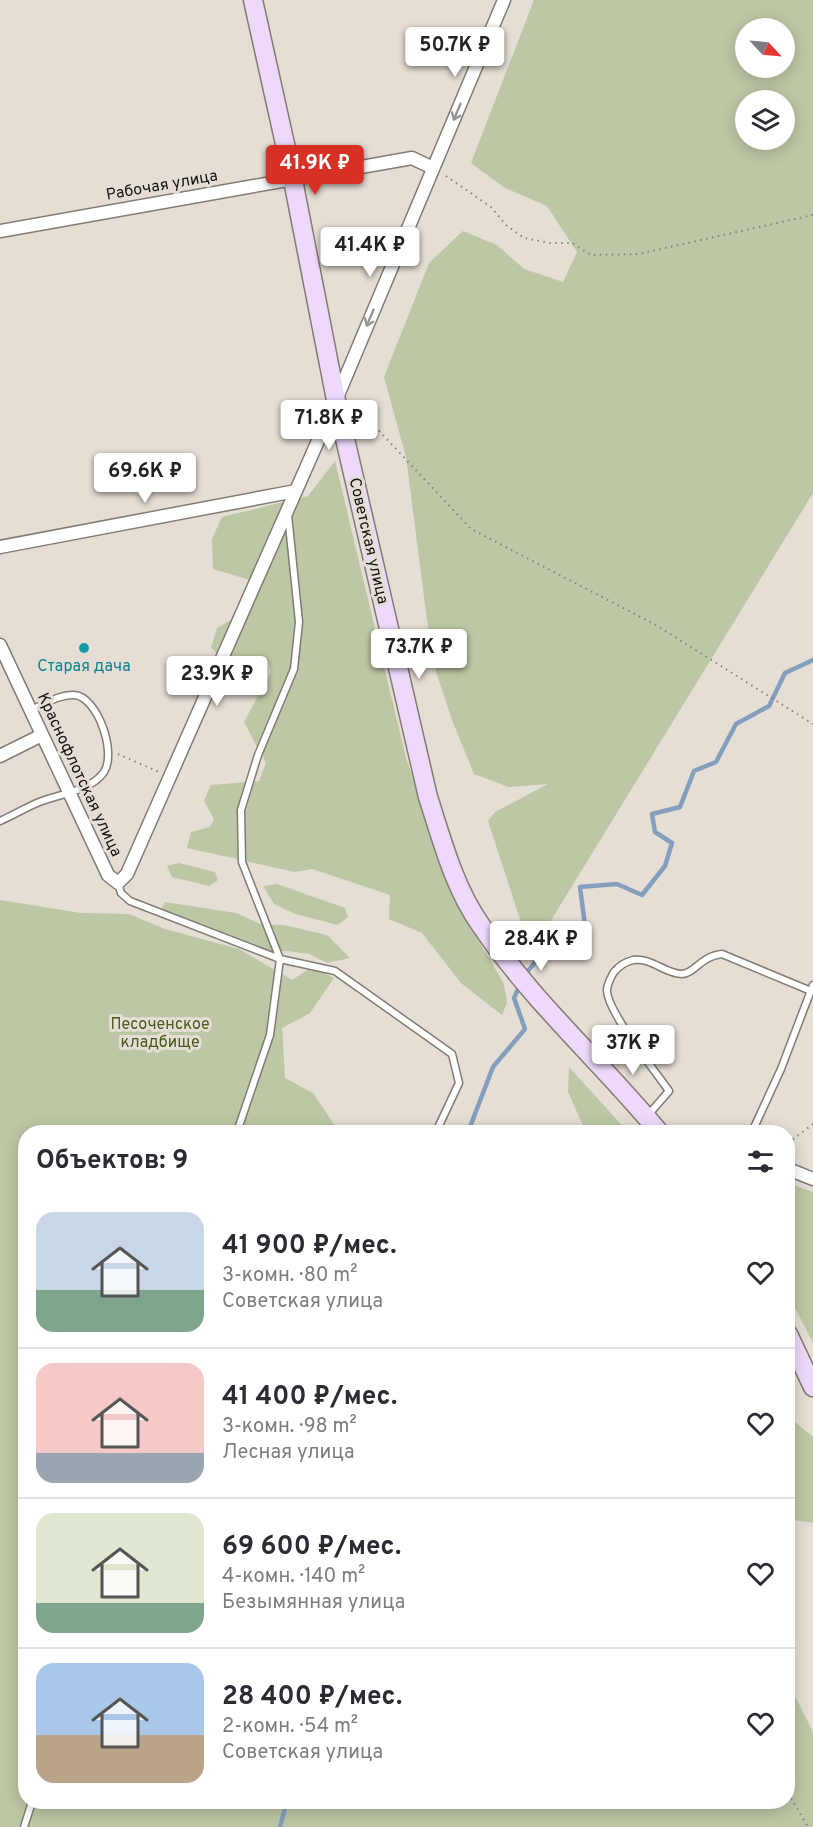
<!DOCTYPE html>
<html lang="ru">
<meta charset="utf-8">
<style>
body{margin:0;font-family:Overpass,sans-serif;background:#f7f7f7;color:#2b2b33;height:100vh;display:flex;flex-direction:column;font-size:22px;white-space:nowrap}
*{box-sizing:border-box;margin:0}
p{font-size:20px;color:#7c7c81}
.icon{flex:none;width:33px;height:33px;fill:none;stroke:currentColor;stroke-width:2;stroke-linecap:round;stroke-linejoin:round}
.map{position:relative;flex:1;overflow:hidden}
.drawer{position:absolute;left:18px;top:1125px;width:777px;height:684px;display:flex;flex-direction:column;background:#fff;border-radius:24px;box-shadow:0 3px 15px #0003}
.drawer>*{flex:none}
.needle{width:39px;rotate:116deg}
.fabs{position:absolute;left:735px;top:18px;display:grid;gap:12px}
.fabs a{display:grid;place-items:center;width:60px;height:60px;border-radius:50%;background:#fff;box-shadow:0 3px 15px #0003;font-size:30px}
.price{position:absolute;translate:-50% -51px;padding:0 14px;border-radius:6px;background:#fff;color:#222;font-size:20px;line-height:39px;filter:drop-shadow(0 2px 3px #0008)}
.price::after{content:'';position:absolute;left:50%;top:36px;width:18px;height:14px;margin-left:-9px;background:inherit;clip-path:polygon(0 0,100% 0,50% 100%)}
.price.active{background:#d93025;color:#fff}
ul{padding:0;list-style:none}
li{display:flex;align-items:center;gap:18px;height:150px;padding:0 18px}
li+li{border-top:2px solid #e1e1e2}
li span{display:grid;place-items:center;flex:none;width:168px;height:120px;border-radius:18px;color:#555}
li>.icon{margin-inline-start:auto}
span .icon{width:72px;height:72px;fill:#fffc;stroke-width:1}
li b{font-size:26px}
h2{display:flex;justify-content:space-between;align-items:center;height:72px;padding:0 18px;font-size:26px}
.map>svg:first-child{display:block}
.green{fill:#bcc7a5;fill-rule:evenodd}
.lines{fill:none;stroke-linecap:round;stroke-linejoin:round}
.stream{stroke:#849ebe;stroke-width:4.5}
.lane-casing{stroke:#827b73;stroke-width:9}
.street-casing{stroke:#827b73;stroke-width:15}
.secondary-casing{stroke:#827b73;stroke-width:21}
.path{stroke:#85817a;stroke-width:2;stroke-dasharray:1.5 4.5;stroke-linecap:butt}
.lane{stroke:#fff;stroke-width:6}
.street{stroke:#fff;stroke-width:12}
.secondary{stroke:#eed9fb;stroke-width:18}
.oneway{stroke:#969593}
.culture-dot{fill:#0f9aa8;stroke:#e5ded4;stroke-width:2}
.labels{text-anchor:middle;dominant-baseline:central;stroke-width:6;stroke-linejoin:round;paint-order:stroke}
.street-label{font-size:16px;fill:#151310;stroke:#e5ded4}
.culture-label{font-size:16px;fill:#0d838f;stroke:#e5ded4}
.park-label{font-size:16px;fill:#4b5a1f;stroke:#e5ded4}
</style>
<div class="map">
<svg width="813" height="1827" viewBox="0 0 813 1827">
<rect width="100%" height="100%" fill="#e5ded4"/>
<!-- green -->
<path class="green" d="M534,0h279v493l-282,460 -43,-132 7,-9 53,-28 -39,3 -35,-13 -22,-54 -20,-61 -26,-202 -22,-80 45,-114 34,-32 34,14 27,24 39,13 14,-30 -30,-46 -42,-18 -34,-25zM746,28h38v40h-38zM746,100h38v40h-38z
M335,461l71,297 52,147 46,79 3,19 -5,12 -41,-32 -39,-50 -33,-14 1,-24 -78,-26 -17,3 -108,-24 4,-16 19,-5 4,-8 -10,-18 7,-16 48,-4 7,-18 -22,-41 27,-50 -5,-15 -40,4 -15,-13 6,-20 31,-18 9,-19 -7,-11 -37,-11 -1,-30 10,-22 86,-21z
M179,863l36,9 3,8 -9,6 -37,-9 -5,-11z
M277,884l68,24 3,9 -10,8 -43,-11 -21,-10 -11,-18z
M0,900l81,13 48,1 36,15 74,20 53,31 20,-13 22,11 -24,35 -28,15 3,50 28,15 25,37 12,2h-324v670h762v-120l25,50v95h-813z
M165,902l71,11 27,12h21l43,10 23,23 -23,5 -18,-9 -21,-3 -26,1 -50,-16 -51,-26z
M569,1067l59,65h-42l-18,-40z
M788,1183l25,9v151l-25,-49z
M788,1416l25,21v86l-25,-4z"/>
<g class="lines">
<!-- stream -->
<path class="stream" d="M525,975l10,-13 50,-37 -5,-38 37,-3 25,11 23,-29 7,-23 -17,-11 -3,-18 28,-7 14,-36 22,-9 20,-38 33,-18 16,-33 28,-13
M468,1132l25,-65 32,-38 -11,-31 6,-13
M280,1827l5,-19 5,-6"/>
<defs>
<path id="lane" d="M0,821c14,-6 28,-15 42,-20 19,-7 50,-11 62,-29 13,-20 -7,-76 -30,-77 -15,-1 -30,10 -43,15
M118,883l3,10 9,8 150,58 55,12 117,83 7,29 -23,49
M649,1114l20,-23c-13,-19 -64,-82 -62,-102 1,-6 4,-12 7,-17 5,-6 11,-10 19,-12 18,-3 32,14 49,14 12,0 19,-18 40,-20l89,37
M237,1132l33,-97 10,-76 -38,-97 -1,-52 17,-55 36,-86 5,-47 -11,-107
M752,1132l29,-63 32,-84
M24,1827l8,-25"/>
<path id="street" d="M0,231l412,-73 21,10
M0,547l296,-56
M0,645l108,230 10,8 9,-9 209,-474 168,-400
M0,756l42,-21
M788,1169l25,10"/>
<path id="secondary" d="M253,0l40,180 43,220 92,397c14,43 26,90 52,127 51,76 121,138 179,208
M788,1334l25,53"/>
</defs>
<!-- lane casing -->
<use href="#lane" class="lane-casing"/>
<!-- street casing -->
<use href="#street" class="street-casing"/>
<!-- secondary casing -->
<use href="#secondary" class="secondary-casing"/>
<!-- path -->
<path class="path" d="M446,176l45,31 15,18 18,13 26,5h22l19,12 47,-1 175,-39
M360,417l8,2 103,110 185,96 157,99
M118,754l41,18
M788,1143l25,-19
M788,1793l20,34"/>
<!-- lane -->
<use href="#lane" class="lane"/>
<!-- street -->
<use href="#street" class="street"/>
<!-- secondary -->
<use href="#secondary" class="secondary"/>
</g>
<!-- one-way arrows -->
<defs><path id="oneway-shaft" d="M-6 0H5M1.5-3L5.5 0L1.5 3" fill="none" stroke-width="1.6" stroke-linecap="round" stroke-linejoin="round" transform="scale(1.5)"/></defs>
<g class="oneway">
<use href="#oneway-shaft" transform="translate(457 112) rotate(113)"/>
<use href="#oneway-shaft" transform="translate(370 318) rotate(113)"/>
</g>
<!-- markers -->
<circle class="culture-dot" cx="84" cy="648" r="6"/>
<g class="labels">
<!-- street labels -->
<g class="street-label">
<text transform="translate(162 186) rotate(-10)">Рабочая улица</text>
<text transform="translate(368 541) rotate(77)">Советская улица</text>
<text transform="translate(79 775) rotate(65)">Краснофлотская улица</text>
</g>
<!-- culture labels -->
<g class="culture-label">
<text x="84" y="667">Старая дача</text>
</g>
<!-- park labels -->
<g class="park-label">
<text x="160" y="1025">Песоченское<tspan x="160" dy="18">кладбище</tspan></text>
</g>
</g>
</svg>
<div class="fabs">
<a><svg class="needle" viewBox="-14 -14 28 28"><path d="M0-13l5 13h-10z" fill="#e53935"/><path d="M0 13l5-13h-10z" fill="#7c7c81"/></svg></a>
<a><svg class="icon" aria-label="layers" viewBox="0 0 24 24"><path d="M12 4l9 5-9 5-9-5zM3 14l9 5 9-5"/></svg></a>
</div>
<b class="price" style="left:455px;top:78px">50.7K ₽</b>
<b class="price active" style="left:315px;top:196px">41.9K ₽</b>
<b class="price" style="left:370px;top:278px">41.4K ₽</b>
<b class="price" style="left:329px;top:451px">71.8K ₽</b>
<b class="price" style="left:145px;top:504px">69.6K ₽</b>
<b class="price" style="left:419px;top:680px">73.7K ₽</b>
<b class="price" style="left:217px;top:707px">23.9K ₽</b>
<b class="price" style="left:541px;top:972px">28.4K ₽</b>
<b class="price" style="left:633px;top:1076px">37K ₽</b>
<section class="drawer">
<h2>Объектов: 9<svg class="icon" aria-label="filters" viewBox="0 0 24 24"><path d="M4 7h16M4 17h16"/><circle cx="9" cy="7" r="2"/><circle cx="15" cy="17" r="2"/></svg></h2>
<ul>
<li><span style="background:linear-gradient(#c9d6e8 65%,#7fa58c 0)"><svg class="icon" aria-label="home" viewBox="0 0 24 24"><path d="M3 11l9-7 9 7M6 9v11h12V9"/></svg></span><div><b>41 900 ₽/мес.</b><p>3-комн. · 80 m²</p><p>Советская улица</p></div><svg class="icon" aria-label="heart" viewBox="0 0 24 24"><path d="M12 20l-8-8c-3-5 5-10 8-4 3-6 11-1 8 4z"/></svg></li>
<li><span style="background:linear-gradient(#f6c9c9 75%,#9aa5b1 0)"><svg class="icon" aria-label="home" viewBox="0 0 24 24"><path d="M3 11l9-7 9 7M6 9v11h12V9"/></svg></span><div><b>41 400 ₽/мес.</b><p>3-комн. · 98 m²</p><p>Лесная улица</p></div><svg class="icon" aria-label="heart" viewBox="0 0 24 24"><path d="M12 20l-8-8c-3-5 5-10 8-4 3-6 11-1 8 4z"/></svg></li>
<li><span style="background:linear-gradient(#dfe7d0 75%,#7fa58c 0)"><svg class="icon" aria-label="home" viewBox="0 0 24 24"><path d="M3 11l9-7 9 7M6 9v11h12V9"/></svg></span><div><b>69 600 ₽/мес.</b><p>4-комн. · 140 m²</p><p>Безымянная улица</p></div><svg class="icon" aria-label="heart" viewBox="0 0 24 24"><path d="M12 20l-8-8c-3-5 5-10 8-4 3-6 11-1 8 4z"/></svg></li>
<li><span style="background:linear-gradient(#a9c7e8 60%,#b9a48a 0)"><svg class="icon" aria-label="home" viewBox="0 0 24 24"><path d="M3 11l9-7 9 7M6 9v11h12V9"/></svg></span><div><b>28 400 ₽/мес.</b><p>2-комн. · 54 m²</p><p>Советская улица</p></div><svg class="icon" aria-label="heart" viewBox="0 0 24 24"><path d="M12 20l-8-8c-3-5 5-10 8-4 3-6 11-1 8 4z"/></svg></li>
</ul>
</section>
</div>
